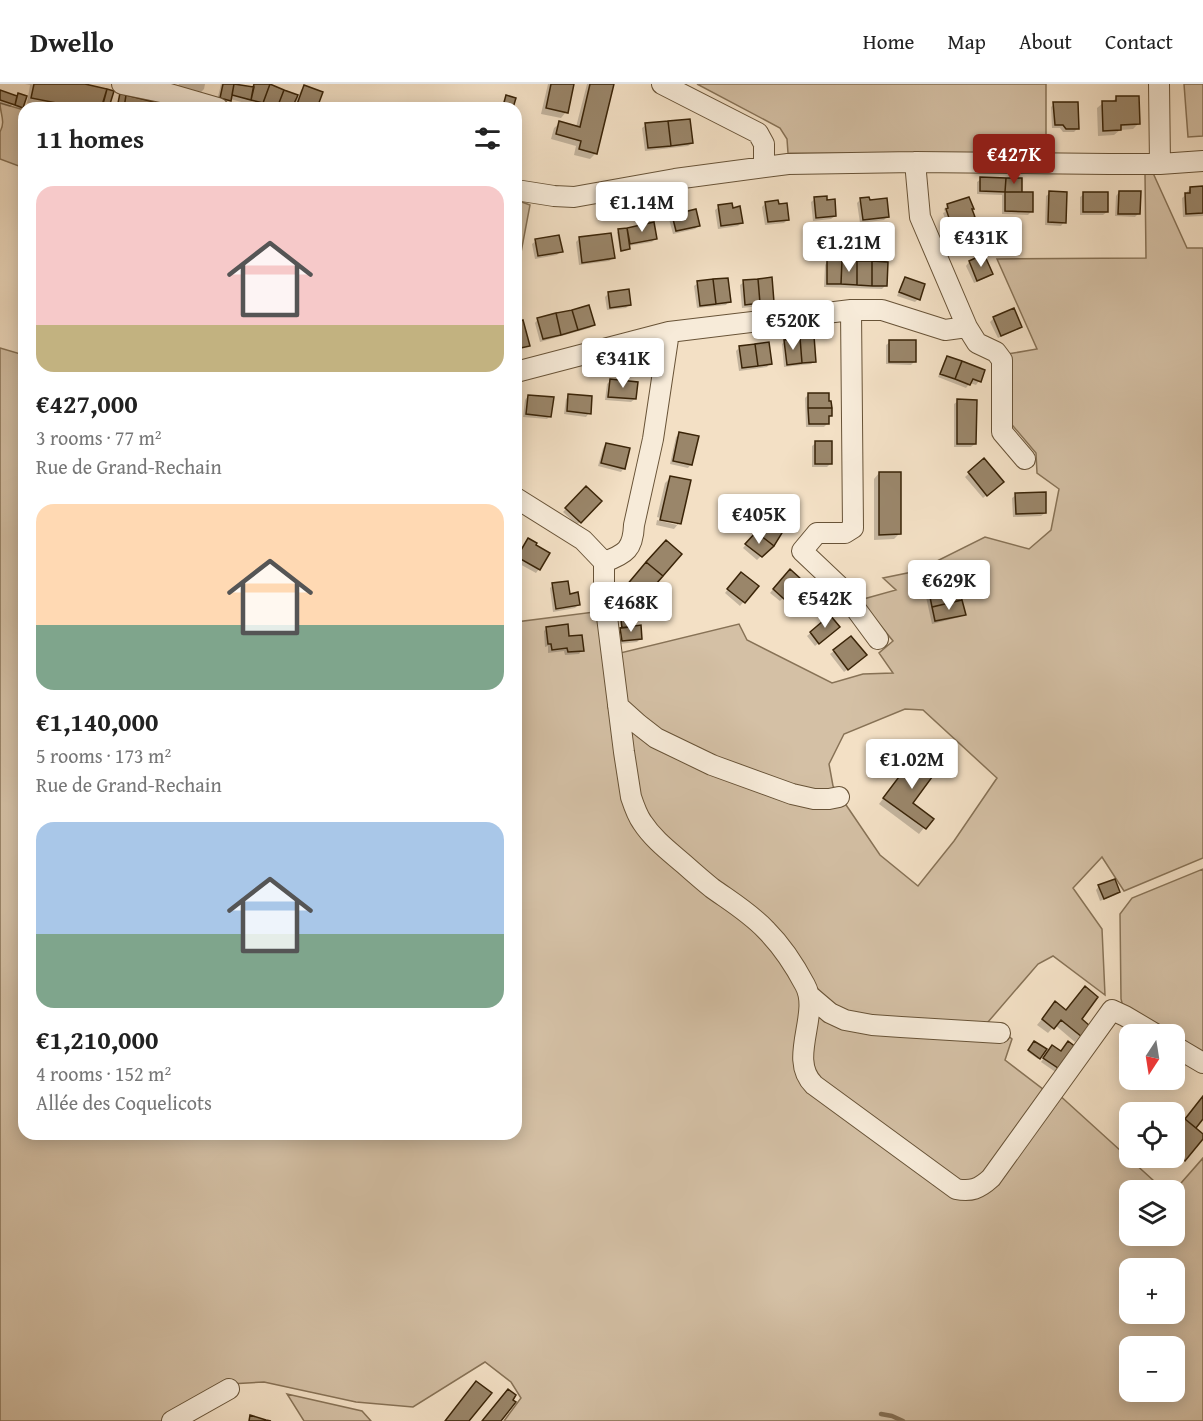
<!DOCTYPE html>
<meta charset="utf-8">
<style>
body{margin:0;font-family:"Gentium Book Plus",serif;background:#f6f6f6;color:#222;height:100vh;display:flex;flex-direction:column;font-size:22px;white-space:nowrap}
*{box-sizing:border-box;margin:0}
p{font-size:20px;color:#767676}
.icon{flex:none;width:33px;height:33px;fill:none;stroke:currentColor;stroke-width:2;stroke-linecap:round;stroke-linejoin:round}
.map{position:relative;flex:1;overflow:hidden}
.sheet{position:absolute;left:18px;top:18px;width:504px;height:1038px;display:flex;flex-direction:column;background:#fff;border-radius:18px;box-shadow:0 3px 15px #0003}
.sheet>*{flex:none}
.needle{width:39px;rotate:192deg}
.controls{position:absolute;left:1119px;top:940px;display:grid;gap:12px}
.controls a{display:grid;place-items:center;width:66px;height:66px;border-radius:12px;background:#fff;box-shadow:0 3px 15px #0003;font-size:30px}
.price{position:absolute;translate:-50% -51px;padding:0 14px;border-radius:6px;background:#fff;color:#222;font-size:20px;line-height:39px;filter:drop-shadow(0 2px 3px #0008)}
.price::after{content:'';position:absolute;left:50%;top:36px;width:18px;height:14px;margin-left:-9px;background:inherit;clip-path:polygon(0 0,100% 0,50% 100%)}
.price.on{background:#8f2418;color:#fff}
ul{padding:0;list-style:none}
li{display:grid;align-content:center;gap:12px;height:318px;padding:0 18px}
li span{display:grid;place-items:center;height:186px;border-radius:18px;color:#555}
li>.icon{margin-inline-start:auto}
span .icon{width:108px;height:108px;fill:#fffc;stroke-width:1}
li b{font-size:26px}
h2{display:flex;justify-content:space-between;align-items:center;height:72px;padding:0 18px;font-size:26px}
header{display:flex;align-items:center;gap:36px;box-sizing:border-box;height:84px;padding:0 30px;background:#fff;border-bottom:2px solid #e0e0e0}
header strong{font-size:28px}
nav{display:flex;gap:33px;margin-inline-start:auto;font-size:21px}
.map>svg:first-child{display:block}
.green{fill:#d4c0a5;stroke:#877256;stroke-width:1.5;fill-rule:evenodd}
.shadow{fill:#0003}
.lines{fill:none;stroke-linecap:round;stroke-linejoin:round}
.stream{stroke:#836e53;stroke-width:4.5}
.building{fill:#9a866a;stroke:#3a2408;stroke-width:1.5}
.minor-casing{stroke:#685337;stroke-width:22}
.minor{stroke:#f7ebd9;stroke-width:20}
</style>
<header>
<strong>Dwello</strong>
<nav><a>Home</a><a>Map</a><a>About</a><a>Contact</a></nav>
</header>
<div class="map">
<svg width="1203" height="1337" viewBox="0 0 1203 1337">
<rect width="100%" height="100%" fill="#f3e0c5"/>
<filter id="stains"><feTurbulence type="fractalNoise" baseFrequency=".00333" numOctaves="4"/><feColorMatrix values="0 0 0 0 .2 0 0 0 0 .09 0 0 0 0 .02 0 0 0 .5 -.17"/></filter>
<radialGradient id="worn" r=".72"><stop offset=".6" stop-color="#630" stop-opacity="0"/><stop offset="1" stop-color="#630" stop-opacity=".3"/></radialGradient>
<!-- green -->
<path class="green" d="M697,0h349v70l-258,-1 -1,-14 -7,-11z
M1184,0h19v52l-15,1z
M0,19l24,7v58l-24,-9v-27c6,-11 0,-18 0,-29z
M1153,89l34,75h16v610l-79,33 -22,-34 -29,31 29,41 3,66 -52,-39 -15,8 -50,58 -11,6 -130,-13 -13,-5 -65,-85 -110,-89 -23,-34 -14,-90 30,28 123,52 49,13 18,-6 38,56 38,31 36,-45 43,-63 -74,-68 -18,-1 -61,25 -15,30 4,22 4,6 -16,4 -44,-12 -93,-37 -37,-20 -27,-31 -4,-42 123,-30 8,16 85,43 31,-9 30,-1 -14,-20 14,-12 -33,-41 36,-10 -13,-12 34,-7 68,-34 44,12 22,-19 8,-41 -22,-16 -1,-20 -28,-33v-66l29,-5 -40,-90 149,-1 -1,-84z
M519,117l11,4 -14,74v-73z
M0,264l24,7v779h492v-512l86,-11 30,208 130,111 44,66 -5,77 166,123 90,-103 108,98h-35v45h44v-45l29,-33v263h-699l17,-23 -10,-16 -26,-20 -72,45 -57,-5 -92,-20 -34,2 -67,37h-163zM1130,1185h44v45h-44zM1130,1263h44v45h-44z
M1203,785v188l-28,-18 -1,-4h-6l-45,-28 -2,-8 -1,-85 12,-16z
M814,919l12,11 180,20 6,5 -7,21 43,33 -62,81 -20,10 -152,-105 -8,-22z
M287,1310l75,17 9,10h-67z"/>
<!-- shadow -->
<path class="shadow" d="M25,0h53l31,19 -1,1 -6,-2 -1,6h-50l-24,-5 3,-18z
M179,0h26l-1,5 -3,3 -23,-6z
M221,0h12l19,4 1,-4h11l34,13 3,-7 3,-3 11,21h-21l2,-6 -3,-1 -2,7h-26l-35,-9 -4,4 -9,-2z
M548,0h25l-7,28 -5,6 -20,-4z
M587,0h26l-17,69 -6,6 -16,-4 2,-9 -25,-7 3,-11 6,-5 16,4z
M0,8l17,5 1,-2 4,13 -1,1 -9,-4 -2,2 -10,-3z
M1116,14l22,26 -5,5 -13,1 -6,5 -16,1 -1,-28 6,-5 9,-1z
M1054,20l24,24 -4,4h-11l-3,-4h-8l-1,-21z
M646,41l46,18 -4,3 -43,5 -3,-23z
M981,95l39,14 12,18 -4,4 -26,-1v-19l-25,-1v-12z
M1203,103v29l-20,1 -1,-19 5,-4v-2l3,-4z
M1119,108l20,21 -4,4 -20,-1 1,-20z
M1050,109l14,29 -3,4 -16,-1 1,-29z
M1084,110l23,18 -4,3h-23v-18z
M815,115l20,17 -4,3 -18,2 -2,-19z
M861,115l27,17 -4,4 -24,3 -3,-20z
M766,119l21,17 -3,3 -19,2 -3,-18z
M948,121l23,5 2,7 -3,4 -21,8 -6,-16 2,-1 -1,-3z
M719,123l13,2 9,14 -3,3 -20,3 -3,-19z
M673,132l25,10 -3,3 -22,5 -4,-15z
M628,145l28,9 -4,4 -24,4 -1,4 -7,1 -3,-19z
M580,154l33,20 -4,3 -30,4 -3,-23z
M536,157l25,10 -4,4 -22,4 -3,-15z
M984,172l7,17 -3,4 -14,6 -8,-17 3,-4z
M828,177l58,24 -4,4 -58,-2 1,-22z
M905,195l13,20 -3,3 -18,-6 5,-14z
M744,198l29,20 -4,3 -27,3 -2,-23z
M698,199l31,18 -3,4 -29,3 -3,-22z
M609,209l21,11 -4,4 -19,2 -2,-13z
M994,234l26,8 -3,4 -19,8 -8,-16z
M538,235l55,6 -3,3 -50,14 -5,-19z
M785,257l30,20 -4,3 -27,3 -2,-23z
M890,258l25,19 -4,4 -25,-1v-19z
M740,263l30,16 -3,4 -28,4 -3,-20z
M947,273l36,14 -4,10 -3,4 -6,-2 -4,5 -28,-11 6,-16z
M610,297l25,18 -4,3 -26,-2 2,-16z
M809,310l21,21 -2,3v5l-4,4h-18l-1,-29z
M569,311l20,18 -3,4 -22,-3 2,-15z
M528,312l22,20 -3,3 -24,-2 2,-17z
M958,317l17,43 -4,3h-17v-43z
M680,350l11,30 -3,4 -18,-4 6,-27z
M816,359l14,21 -3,3h-15v-21z
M606,360l18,24 -3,4 -23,-6 5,-18z
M984,376l15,25 -16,13 -18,-21z
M879,389l20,61 -5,5 -20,1v-61z
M671,393l8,46 -5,6 -18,-4 1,-5 20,5v-3l-20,-5 8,-34z
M586,404l14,13 -23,24 -14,-13z
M1016,411l29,18 -4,3 -28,1 -1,-19z
M763,441v29l-6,6 -14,-12z
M528,456l11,29 -3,4 -20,-11v-3l9,-16z
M662,461l-21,54 -3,3 -14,-12z
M786,490l-3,24 -3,3 -10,-8z
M738,493l19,9 -17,20 -15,-13z
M553,501l15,11 10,9 -3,3 -22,4 -3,-24z
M929,509l35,21 -4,3 -28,7 -6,-27z
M621,529l8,13 12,12 -4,4 -18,2 -1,-11 3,-4 -1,-15z
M830,533l4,13 -19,16 -8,-10z
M547,544l21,10 14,12 -3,4 -14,1 -1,-4 -16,2v-7l-3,1 -1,-16z
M851,554l10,21 -17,13 -14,-18z
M912,676l-2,43 21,16 -12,15 -40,-30z
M1099,802l19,6 -3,3 -15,6 -4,-11z
M1050,925l16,2 22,15 -13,16 -20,-17 -7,8 -11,-8z
M1035,959l9,7 -6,9 -10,-7z
M1065,963l-8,26 -16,-11 8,-12 12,2z
M1203,1014v18l-9,12 9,9 -23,26 -6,-5v-26z"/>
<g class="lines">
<!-- stream -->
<path class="stream" d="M881,1330l11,2 11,5"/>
</g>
<!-- building -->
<path class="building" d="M34,0h51l22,5 -5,19h-20l-51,-10z
M223,0h11l-3,17 -11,-3z
M234,0l20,3 -3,13 -19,-5z
M254,0h16l-7,19 -12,-3z
M270,0l14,6 -7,18 -14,-5z
M551,0h23l-6,29 -22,-5z
M590,0h24l-17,70 -18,-5 2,-8 -25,-7 3,-13 21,6z
M304,1l19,7 -6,16h-18l-3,-1z
M107,5l7,2 -4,13 -7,-2z
M0,6l17,6 -2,9 -15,-5z
M284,6l14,5 -6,13h-15z
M18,9l9,3 -4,12 -8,-3z
M120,9l6,2 -2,13h-7z
M126,11l32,8 -1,5h-33z
M506,11l10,3 -3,10 -10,-2z
M1116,12h23l1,28 -19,1v5l-18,1 -1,-30h14z
M1053,18h25l1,27h-13l-3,-4h-8z
M690,35l3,24 -22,3 -3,-25z
M668,37l3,25 -23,2 -3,-25z
M980,93l26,1 -1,14 -25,-1z
M1006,94h16v14h-17z
M1203,102v27l-17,1 -1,-21h5v-6z
M1049,107l18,1 -1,31 -18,-1z
M1119,107h22l-1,23h-22z
M1005,108h28v20l-28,-1z
M1083,108h25v20h-25z
M827,112v4l8,-1 1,17 -20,2 -2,-21z
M869,113l1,3 17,-2 2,19 -26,3 -3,-22z
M969,113l5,12h-2l3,8 -23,10 -6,-18 2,-1 -1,-4z
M778,116l1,4 8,-1 2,17 -21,2 -3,-20z
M732,119l1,5 7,-2 3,17 -22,3 -3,-21z
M696,125l4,17 -24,5 -4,-16z
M654,138l3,17 -27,5 -3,-16z
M627,144l3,21 -9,2 -3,-22z
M611,149l4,25 -33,5 -3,-26z
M559,151l4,17 -25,4 -3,-17z
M984,170l9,20 -16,7 -8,-20z
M827,176h15l-1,24h-14z
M842,176l15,1v24l-16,-1z
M857,177h15v25l-15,-1z
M872,177l16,1 -1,24h-15z
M772,193l2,25 -14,1 -2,-24z
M905,193l20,7 -5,16 -21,-8z
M728,194l3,24 -15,2 -3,-25z
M713,195l3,25 -16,2 -3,-25z
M758,195l2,24 -15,2 -2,-25z
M629,205l2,16 -21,3 -2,-16z
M589,221l6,20 -17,5 -6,-20z
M1014,224l8,19 -21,9 -8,-19z
M572,226l6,20 -17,5 -5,-22z
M556,229l5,22 -18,4 -6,-21z
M523,236l7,26 -14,3v-27z
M814,252l2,26 -14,1 -2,-25z
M800,254l2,25 -15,2 -3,-25z
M889,256h27v22h-27z
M769,258l3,22 -14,2 -3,-22z
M755,260l3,22 -16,2 -3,-22z
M947,272l15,5 -7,18 -15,-5z
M962,277l23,9 -4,12 -8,-3 -3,6 -15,-6z
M610,295l28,3 -2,17 -28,-2z
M808,309h21v8h2l1,7h-24z
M568,310l24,2 -1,18 -24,-3z
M528,311l26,2 -3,20 -25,-3z
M957,315l20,1 -1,44h-19z
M808,324h24v8h-3v8h-20z
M679,348l20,4 -7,29 -19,-4z
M815,357h17v23h-17z
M606,359l24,5 -5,21 -24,-6z
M984,374l20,24 -17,14 -19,-24z
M879,388h22v62l-22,1z
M670,392l21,4 -10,44 -21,-4z
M586,402l16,15 -21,22 -16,-15z
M1046,408v21l-30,1 -1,-21z
M766,435l16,14 -8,13 -18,-14z
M756,448l18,14 -12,11 -17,-13z
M528,454l9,5 -1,2 14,8 -10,17 -23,-13z
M666,456l16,14 -19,22 -17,-14z
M646,478l17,14 -21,24 -16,-14z
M790,485l11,10 -17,20 -11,-10z
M741,488l18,14 -14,17 -18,-14z
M568,497l2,13 8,-2 2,13 -24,4 -4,-26z
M959,501l3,15 -30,7 -3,-15z
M962,516l4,15 -31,6 -3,-14z
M620,527h8l2,16 -8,1z
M830,531l10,12 -21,17 -9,-12z
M568,540l1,12 13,-1 2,16 -16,1 -1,-4 -15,2 -1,-6h-3l-2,-17z
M641,541l1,14 -20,2 -2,-13z
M851,552l16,19 -19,15 -15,-20z
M917,669l21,16 -25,34 21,16 -8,10 -43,-31z
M1115,795l5,13 -16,7 -6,-14z
M1085,902l13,11 -16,22 8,7 -8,11 -21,-17 -7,9 -12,-10 13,-18 11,9z
M1034,957l13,8 -7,10 -12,-9z
M1068,957l9,7 -16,22 -18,-12 9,-13 9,6z
M1203,1012v23l-7,9 -11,-9z
M1185,1035l18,15v5l-18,22 -11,-9v-21z
M476,1297l16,12 -23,28h-24z
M508,1305l8,6 -3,5 3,2 -15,19h-19z
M250,1331l16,5 5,1h-22z"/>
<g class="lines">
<defs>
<path id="minor" d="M122,0l44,9 52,15
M662,0l96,49 6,11v23
M1159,0l1,80
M915,78l5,55 47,110 10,16 19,9 6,8v72l23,27
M516,106l38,6 20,1 101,-18 113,-15 127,-2 194,2h51l43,-3
M851,226l2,218 -8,5h-28l-15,18 37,35 39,53
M516,288l153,-40 182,-22h31l63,20 22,-3
M516,414l67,42 21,22v31l20,159 7,45c3,9 6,18 11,25 11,17 27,29 42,42 9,8 18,16 28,24 18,13 38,25 54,42 15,15 29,36 39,55 16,29 -18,74 9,100l142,104c15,3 23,0 35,-11l121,-168 13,6 32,19
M604,478c22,-8 29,-13 30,-37l19,-86 16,-107
M618,622l20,18 18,14 56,27 80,29 22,5h15l10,-2
M810,912l20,17 15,7 27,5 29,2 99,6
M1174,962l29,17
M172,1337l57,-32"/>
</defs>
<!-- minor casing -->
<use href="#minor" class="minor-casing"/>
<!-- minor -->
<use href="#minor" class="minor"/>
</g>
<rect width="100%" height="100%" filter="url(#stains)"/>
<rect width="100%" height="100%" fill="url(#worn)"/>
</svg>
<div class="controls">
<a><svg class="needle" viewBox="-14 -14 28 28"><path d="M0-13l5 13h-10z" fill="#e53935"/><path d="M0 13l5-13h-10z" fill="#767676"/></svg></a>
<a><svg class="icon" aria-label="locate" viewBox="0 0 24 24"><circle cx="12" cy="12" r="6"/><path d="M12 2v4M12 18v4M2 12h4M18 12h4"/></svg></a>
<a><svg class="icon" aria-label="layers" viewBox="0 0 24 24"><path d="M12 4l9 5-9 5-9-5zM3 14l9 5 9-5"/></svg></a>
<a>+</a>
<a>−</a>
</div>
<b class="price on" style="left:1014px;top:101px">€427K</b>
<b class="price" style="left:642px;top:149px">€1.14M</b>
<b class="price" style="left:981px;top:184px">€431K</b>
<b class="price" style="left:849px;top:189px">€1.21M</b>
<b class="price" style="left:793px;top:267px">€520K</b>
<b class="price" style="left:623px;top:305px">€341K</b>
<b class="price" style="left:759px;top:461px">€405K</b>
<b class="price" style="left:949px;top:527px">€629K</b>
<b class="price" style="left:825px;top:545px">€542K</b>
<b class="price" style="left:631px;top:549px">€468K</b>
<b class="price" style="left:912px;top:706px">€1.02M</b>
<section class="sheet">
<h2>11 homes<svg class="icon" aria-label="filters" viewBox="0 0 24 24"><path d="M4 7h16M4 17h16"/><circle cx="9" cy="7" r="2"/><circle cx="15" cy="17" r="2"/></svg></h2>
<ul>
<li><span style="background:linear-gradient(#f6c9c9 75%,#c2b280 0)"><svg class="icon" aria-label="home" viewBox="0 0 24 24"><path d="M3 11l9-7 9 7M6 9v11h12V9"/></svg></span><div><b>€427,000</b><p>3 rooms · 77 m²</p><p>Rue de Grand-Rechain</p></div></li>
<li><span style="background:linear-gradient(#ffd9b3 65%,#7fa58c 0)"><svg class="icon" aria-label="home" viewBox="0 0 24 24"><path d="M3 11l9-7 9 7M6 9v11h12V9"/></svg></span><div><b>€1,140,000</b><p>5 rooms · 173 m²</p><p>Rue de Grand-Rechain</p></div></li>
<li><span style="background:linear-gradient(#a9c7e8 60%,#7fa58c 0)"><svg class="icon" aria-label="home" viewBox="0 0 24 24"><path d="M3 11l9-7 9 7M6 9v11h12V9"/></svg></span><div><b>€1,210,000</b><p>4 rooms · 152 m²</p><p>Allée des Coquelicots</p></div></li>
</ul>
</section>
</div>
